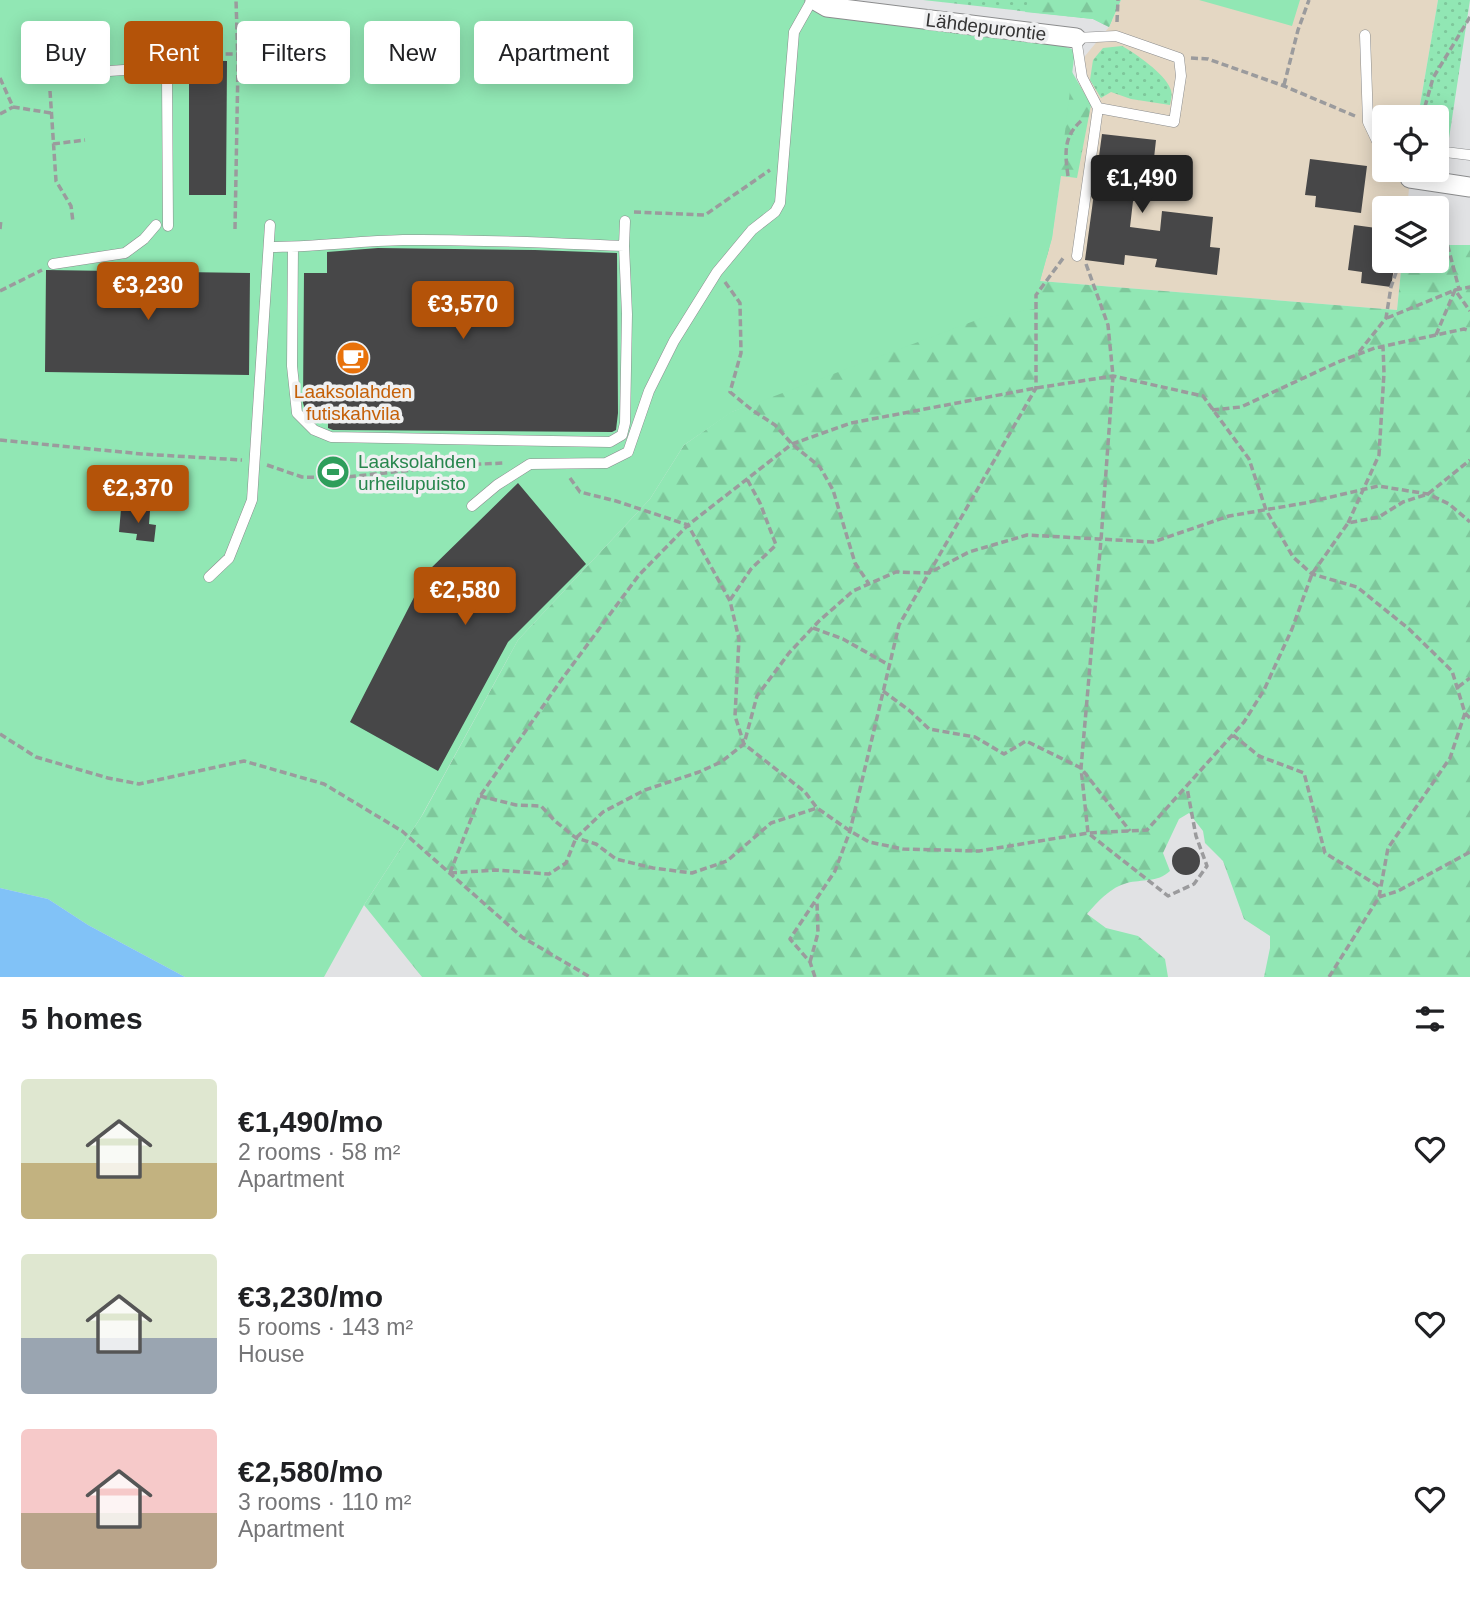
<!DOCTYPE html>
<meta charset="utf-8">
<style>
body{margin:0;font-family:Arial,sans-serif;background:#f6f6f6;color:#202124;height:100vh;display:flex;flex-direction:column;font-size:26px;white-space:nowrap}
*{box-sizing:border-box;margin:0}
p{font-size:23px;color:#757577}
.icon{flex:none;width:38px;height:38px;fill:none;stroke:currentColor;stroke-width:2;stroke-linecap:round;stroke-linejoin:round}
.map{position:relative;height:977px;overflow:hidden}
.side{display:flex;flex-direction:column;background:#fff;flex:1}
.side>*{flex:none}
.guide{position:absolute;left:21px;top:21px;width:700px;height:63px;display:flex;gap:14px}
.buttons{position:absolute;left:1372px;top:105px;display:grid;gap:14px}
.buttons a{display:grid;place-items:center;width:77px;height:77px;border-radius:7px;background:#fff;box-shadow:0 4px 18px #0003;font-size:35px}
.price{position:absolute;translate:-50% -60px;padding:0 16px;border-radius:7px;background:#b45309;color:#fff;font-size:23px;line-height:46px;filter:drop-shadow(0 2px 4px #0008)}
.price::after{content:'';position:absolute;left:50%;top:42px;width:21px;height:16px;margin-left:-10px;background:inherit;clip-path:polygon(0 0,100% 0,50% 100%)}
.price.active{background:#222;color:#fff}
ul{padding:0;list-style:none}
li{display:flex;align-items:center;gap:21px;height:175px;padding:0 21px}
li span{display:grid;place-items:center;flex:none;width:196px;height:140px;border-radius:7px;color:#555}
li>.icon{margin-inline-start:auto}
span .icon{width:84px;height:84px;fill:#fffc;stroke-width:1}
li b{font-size:30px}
h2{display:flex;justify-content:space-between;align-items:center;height:84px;padding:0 21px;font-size:30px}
.tag{padding:0 24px;border-radius:7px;background:#fff;box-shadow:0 4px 18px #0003;font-size:24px;line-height:63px}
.tag.active{background:#b45309;color:#fff}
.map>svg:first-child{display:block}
.education{fill:#e4d7c3}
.green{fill:url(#green-dots)}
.forest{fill:url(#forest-firs)}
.pitch{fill:#91e7b4}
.water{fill:#81c2f7}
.building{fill:#474748}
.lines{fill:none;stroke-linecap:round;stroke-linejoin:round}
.lane-casing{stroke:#8b8c8d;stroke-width:11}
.street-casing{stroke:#8b8c8d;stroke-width:21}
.path{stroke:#9b9b9d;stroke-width:3.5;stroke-dasharray:7 3.5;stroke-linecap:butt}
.lane{stroke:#fff;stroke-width:10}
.street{stroke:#fff;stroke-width:19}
.labels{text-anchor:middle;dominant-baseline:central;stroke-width:7;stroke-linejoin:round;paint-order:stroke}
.street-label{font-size:19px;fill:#353535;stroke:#eff0f1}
.food-label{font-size:19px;fill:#c56008;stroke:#eff0f1}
.leisure-label{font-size:19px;fill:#27864d;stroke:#eff0f1;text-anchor:start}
</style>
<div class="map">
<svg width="1470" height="977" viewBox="0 0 1470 977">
<defs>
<pattern id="green-dots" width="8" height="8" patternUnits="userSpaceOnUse" patternTransform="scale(1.75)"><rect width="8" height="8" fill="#91e7b4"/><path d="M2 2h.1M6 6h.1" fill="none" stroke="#7ec79b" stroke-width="1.8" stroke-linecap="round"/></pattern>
<pattern id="forest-firs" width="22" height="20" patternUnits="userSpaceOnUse" patternTransform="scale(1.75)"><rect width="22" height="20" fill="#91e7b4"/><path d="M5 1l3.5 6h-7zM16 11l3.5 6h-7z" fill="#7ec79b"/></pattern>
</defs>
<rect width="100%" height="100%" fill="#e1e2e4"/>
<!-- education -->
<path class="education" d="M1121,0h317l-20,117h-34v53h27l-4,38h-23v53h18l-5,49 -357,-29 12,-43 9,-63 24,-119 24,-29z"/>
<!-- green -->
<path class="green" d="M923,0h198l-12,27 -16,-8z
M1438,0h32l-22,145 -11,-3v-25h-19z
M1122,46c13,7 43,28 48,42 3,6 1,11 0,17l-39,-6 -20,-7 -10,6 -11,-18 3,-20 10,-12z"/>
<!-- forest -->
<path class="forest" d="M1028,0h84v20l-3,7 -16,-8 -68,-7z
M1056,44l35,61 -14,73 -16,-2 -9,62 -12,43 357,29 5,-49h35v-16h33v732h-206l6,-29v-12l-26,-17 -21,-58 -18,-18 -2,-12 -14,-18 -10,6 -16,34 7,18c-13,12 -28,8 -43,12 -16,4 -30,19 -40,31l19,14 32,8 27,23 3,18h-746l-58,-72 59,-91 95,-174 132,-141 34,-54 47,-33 19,-7z"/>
<!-- pitch -->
<path class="pitch" d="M0,0h815l206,32 54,18 -23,188 -12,43 -5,28 -53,9 -250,94 -48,33 -34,54 -132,141 -97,177 -57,88 -40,72h-139l-97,-52 -40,-26 -48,-11z
M1199,0h101l-8,26z"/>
<!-- water -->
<path class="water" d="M0,888l48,11 40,26 97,52h-185z"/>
<!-- building -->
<path class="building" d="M189,60l38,1 -1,134h-37z
M1102,134l54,6 -5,45 -16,-1 -5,43 30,4 2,-20 51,6 -3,30 10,1 -3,27 -62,-8 2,-8 -32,-4 -1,10 -39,-5z
M1310,159l57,7 -6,47 -46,-6 1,-11 -11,-1z
M1354,225l30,4v32h11l-4,26 -30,-4 1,-11 -14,-2z
M378,248l157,2 82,3 1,160 -2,17 -4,2 -279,-2 -5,-2v-16h-22l-3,-9 1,-130h23v-21z
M46,270l204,3 -1,102 -204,-3z
M518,483l68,81 -78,78 -70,129 -88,-49 77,-150z
M121,509l29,2 -1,13 7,1 -2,17 -18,-2 1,-6 -18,-2z
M1172 861a14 14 0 1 1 28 0a14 14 0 1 1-28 0Z"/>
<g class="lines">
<defs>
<path id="lane" d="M1365,35l3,87 16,34
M1116,36l63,22 2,18 -7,46 -76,-14 -16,-31 -6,-39z
M94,72l45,-3 28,7 1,150
M1437,151l33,4
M1398,170l12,8
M269,247c45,0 89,-6 134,-7 74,-1 148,3 221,6l1,-25
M293,247l-1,119 5,47 17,17 17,7 279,5 12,-7 3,-12 2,-109 -3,-68
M1077,256l21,-148
M53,264l72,-11 19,-14 12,-14
M472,506l25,-21 33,-21 76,-1 22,-11 21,-61 25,-50 43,-69 35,-42 23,-18 5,-9 14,-171 18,-32
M209,577l20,-19 23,-58 18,-275"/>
<path id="street" d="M815,0l12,7 249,31
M1410,178l60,9"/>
</defs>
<!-- lane casing -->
<use href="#lane" class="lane-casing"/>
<!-- street casing -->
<use href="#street" class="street-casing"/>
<!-- path -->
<path class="path" d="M1117,22l1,-22
M1191,58l17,1 76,27 71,30
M171,65l3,-11h64
M0,78l13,29 38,6
M1284,85l14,-55 11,-30
M50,91l6,90 15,25 2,16
M0,114l13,-7
M1422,117l11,-39 37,-61
M53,144l32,-4
M1068,176c-3,-22 -5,-39 13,-55
M634,212l71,3 65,-45
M0,229l1,-10
M235,229l3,-165 -2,-64
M1445,235l14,54
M1086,264l22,61 5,51 -12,164 -20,228 7,65 80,63 26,-12 13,-18 -11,-30 -9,-48
M725,282l15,21 1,50 -11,39 22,18 23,15 17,19 28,23 13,23 22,73 14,21
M0,291l42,-21
M1387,318l68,-28 15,-3
M1436,335l19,-45 15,21
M1359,352l27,-34 5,-31 9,-26
M1212,410l29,-3 97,-45 37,-14 89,-19 6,2
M0,440l142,14 100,6
M267,465l35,12 35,1 123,-13 44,-2
M570,478l10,14 36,9 72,24 42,76 9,38 -4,77 9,28 61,48 12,16 33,23 19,11 34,7 76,2 109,-18 59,-3 97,-108 20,-32 28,-61 20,-55 36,-51 31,-6 24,-15 25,-8 42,-34
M1348,523l31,-68 5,-82 -1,-27
M730,600l21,-31 25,-24 -16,-42 -13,-24
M813,628l30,11 46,26
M1458,687l12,-9
M883,691l27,20 19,18 46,8 29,17 22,-13 55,27 49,63
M0,734l36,23 72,21 31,6 105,-23 80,23 78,47 120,106 68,40
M1233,735l26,21 45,17 21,80 55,34
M480,796l36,9 25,1 14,15 21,17 20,6 20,15 37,9 39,5 35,-12 44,-38 46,-15
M450,873l30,-77 82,-117 77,-104 49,-50 104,-81 59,-21 185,-35 77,-12 90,20 46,63 17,51 27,47 19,17 45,13 52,42 43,42 13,42 5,5
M450,873l45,-3 54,4 17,-11 10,-25 27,-26 42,-22 54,-18 22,-10 23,-18 13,-48 32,-43 30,-32 34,-30 43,-19 33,1 40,-21 58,-17 126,7 76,-26 76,-13 73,-17 50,8 21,10 21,18
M1379,897l19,-6 72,-39
M810,962l8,-29 -1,-30
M815,977l-5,-15 -20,-23 45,-68 15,-40 49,-206 137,-237v-93l28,-38
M1329,977l50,-80 9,-49 62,-90 15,-45"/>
<!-- lane -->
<use href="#lane" class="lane"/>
<!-- street -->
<use href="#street" class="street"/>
</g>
<!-- icons -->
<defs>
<symbol id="cafe-disc" viewBox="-11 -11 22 22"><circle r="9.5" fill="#e8710a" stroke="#eff0f1"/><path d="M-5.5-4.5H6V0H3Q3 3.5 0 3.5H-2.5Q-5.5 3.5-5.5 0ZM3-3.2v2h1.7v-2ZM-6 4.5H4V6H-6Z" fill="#fff"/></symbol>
<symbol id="stadium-disc" viewBox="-11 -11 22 22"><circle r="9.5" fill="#2e9e5b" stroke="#eff0f1"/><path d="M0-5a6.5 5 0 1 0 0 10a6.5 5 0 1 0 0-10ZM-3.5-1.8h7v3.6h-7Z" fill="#fff"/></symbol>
</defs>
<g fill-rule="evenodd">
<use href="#cafe-disc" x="334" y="339" width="38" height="38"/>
<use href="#stadium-disc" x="314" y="453" width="38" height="38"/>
</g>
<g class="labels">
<!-- street labels -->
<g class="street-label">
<text transform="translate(986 27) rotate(7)">Lähdepurontie</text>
</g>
<!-- food labels -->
<g class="food-label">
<text x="353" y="391">Laaksolahden<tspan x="353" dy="22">futiskahvila</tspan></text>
</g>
<!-- leisure labels -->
<g class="leisure-label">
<text x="358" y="461">Laaksolahden<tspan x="358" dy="22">urheilupuisto</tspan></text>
</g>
</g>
</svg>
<div class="buttons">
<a><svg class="icon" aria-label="locate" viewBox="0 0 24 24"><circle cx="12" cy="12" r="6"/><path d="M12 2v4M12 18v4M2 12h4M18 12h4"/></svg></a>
<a><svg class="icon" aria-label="layers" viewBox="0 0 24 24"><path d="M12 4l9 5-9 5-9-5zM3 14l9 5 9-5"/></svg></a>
</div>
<b class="price active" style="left:1142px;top:215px">€1,490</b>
<b class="price" style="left:148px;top:322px">€3,230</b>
<b class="price" style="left:463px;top:341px">€3,570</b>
<b class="price" style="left:138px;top:525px">€2,370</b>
<b class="price" style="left:465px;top:627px">€2,580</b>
<div class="guide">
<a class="tag">Buy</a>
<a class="tag active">Rent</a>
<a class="tag">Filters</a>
<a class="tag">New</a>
<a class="tag">Apartment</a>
</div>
</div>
<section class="side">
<h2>5 homes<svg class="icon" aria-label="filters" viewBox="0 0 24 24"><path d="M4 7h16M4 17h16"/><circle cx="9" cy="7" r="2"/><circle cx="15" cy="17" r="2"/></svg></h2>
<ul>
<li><span style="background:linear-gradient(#dfe7d0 60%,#c2b280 0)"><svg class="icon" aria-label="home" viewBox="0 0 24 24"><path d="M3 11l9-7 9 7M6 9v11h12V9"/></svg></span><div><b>€1,490/mo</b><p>2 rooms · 58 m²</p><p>Apartment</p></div><svg class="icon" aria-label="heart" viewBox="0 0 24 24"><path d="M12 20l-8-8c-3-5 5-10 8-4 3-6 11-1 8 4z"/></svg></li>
<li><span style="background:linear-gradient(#dfe7d0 60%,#9aa5b1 0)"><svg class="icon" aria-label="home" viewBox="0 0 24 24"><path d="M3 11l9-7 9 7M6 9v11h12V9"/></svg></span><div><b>€3,230/mo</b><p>5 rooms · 143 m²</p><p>House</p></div><svg class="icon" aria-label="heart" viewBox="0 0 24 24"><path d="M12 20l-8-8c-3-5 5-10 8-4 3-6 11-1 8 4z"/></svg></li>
<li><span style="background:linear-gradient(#f6c9c9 60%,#b9a48a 0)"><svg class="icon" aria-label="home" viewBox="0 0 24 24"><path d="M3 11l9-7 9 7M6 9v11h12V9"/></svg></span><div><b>€2,580/mo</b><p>3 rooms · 110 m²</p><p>Apartment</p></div><svg class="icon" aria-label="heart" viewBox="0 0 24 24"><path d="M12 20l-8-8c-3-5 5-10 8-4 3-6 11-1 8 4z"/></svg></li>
</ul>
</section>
